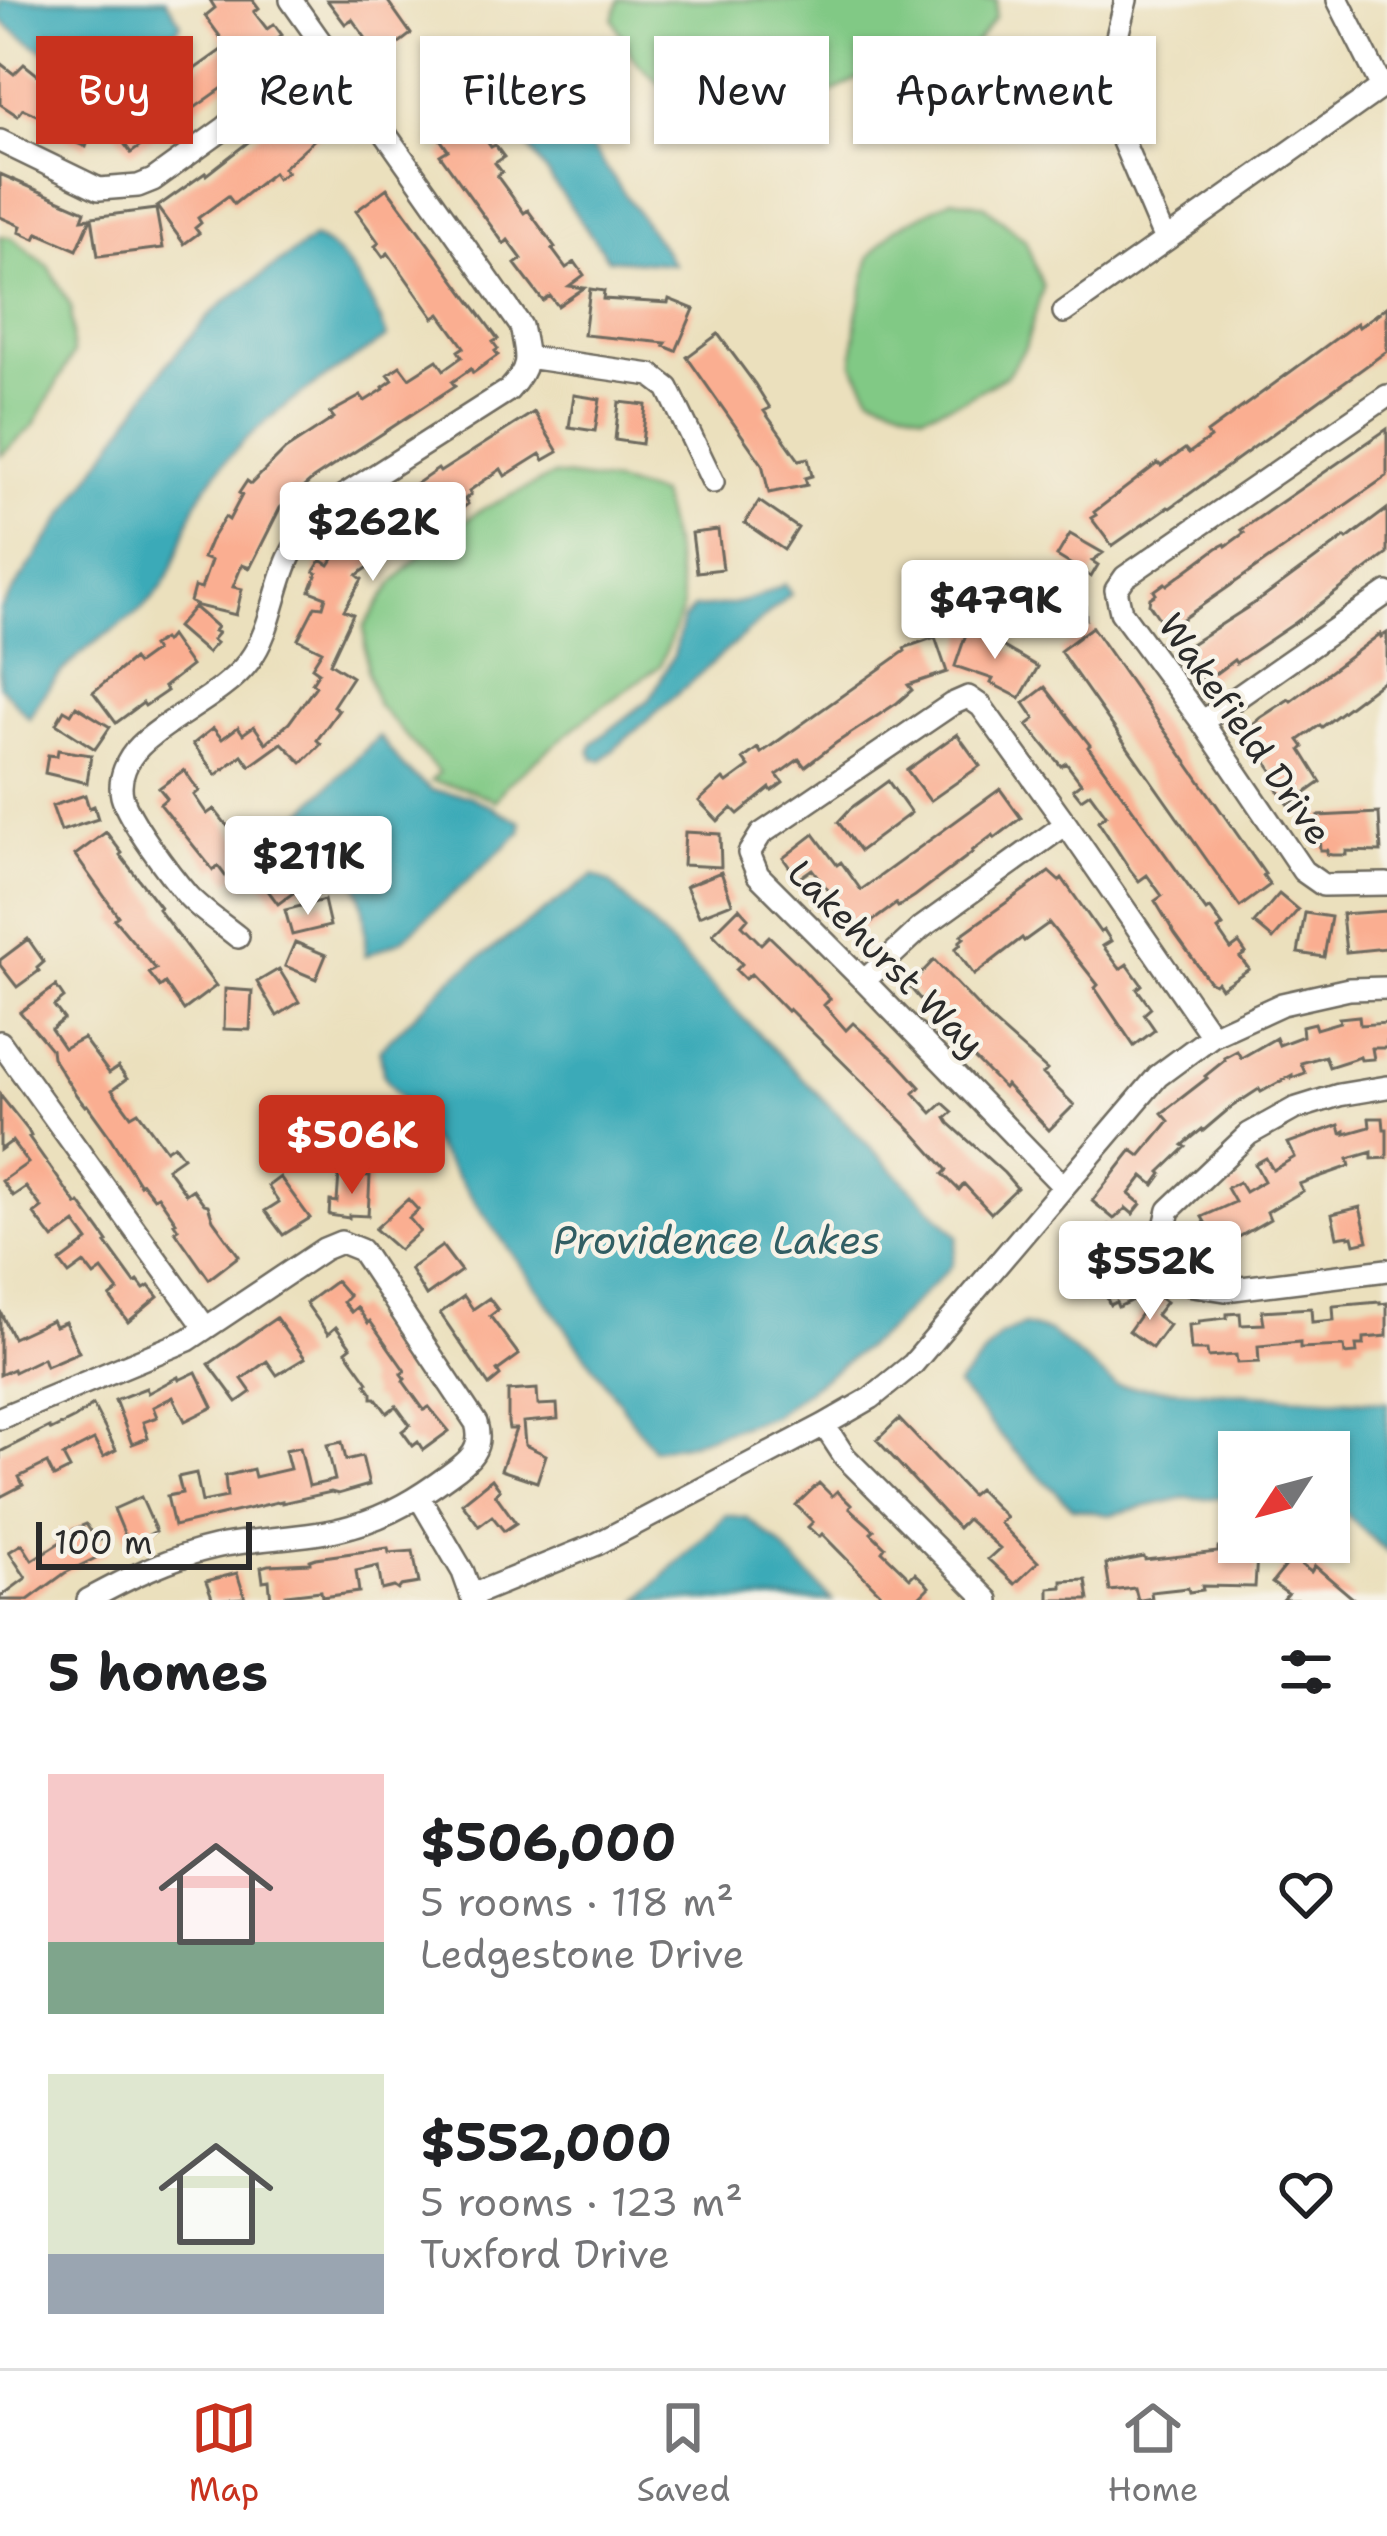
<!DOCTYPE html>
<meta charset="utf-8">
<style>
body{margin:0;font-family:"Shantell Sans",sans-serif;background:#f2f2f2;color:#202124;height:100vh;display:flex;flex-direction:column;font-size:45px;white-space:nowrap}
*{box-sizing:border-box;margin:0}
p{font-size:39px;color:#757577}
.icon{flex:none;width:66px;height:66px;fill:none;stroke:currentColor;stroke-width:2;stroke-linecap:round;stroke-linejoin:round}
.map{position:relative;height:1600px;overflow:hidden}
.sheet{display:flex;flex-direction:column;background:#fff;flex:1}
.sheet>*{flex:none}
.banner{position:absolute;left:36px;top:36px;width:1317px;height:108px;display:flex;gap:24px}
.needle{width:78px;rotate:234deg}
.buttons{position:absolute;left:1218px;top:1431px;display:grid;gap:24px}
.buttons a{display:grid;place-items:center;width:132px;height:132px;border-radius:0px;background:#fff;box-shadow:0 3px 9px #0004;font-size:60px}
.scale{position:absolute;left:36px;bottom:30px;width:216px;box-sizing:border-box;padding-left:12px;border:6px solid #2b2b2b;border-top:0;font-size:33px;line-height:42px;white-space:nowrap;color:#2b2b2b;-webkit-text-stroke:9px #f7f3e8;paint-order:stroke}
.price{position:absolute;translate:-50% -102px;padding:0 27px;border-radius:12px;background:#fff;color:#222;font-size:39px;line-height:78px;filter:drop-shadow(0 3px 6px #0008)}
.price::after{content:'';position:absolute;left:50%;top:72px;width:36px;height:27px;margin-left:-18px;background:inherit;clip-path:polygon(0 0,100% 0,50% 100%)}
.price.on{background:#c8321e;color:#fff}
ul{padding:0;list-style:none}
li{display:flex;align-items:center;gap:36px;height:300px;padding:0 48px}
li span{display:grid;place-items:center;flex:none;width:336px;height:240px;border-radius:0px;color:#555}
li>.icon{margin-inline-start:auto}
span .icon{width:144px;height:144px;fill:#fffc;stroke-width:1}
li b{font-size:51px}
h2{display:flex;justify-content:space-between;align-items:center;height:144px;padding:0 48px;font-size:51px}
.pill{padding:0 42px;border-radius:0px;background:#fff;box-shadow:0 3px 9px #0004;font-size:42px;line-height:108px}
.pill.on{background:#c8321e;color:#fff}
.menu{display:flex;justify-content:space-around;align-items:center;height:168px;border-top:3px solid #e0e0e0;background:#fff;font-size:33px;color:#757577}
.menu a{display:grid;justify-items:center;gap:6px}
.menu .on{color:#c8321e}
.map>svg:first-child{display:block}
.green{fill:#81c985;stroke:#567a58;stroke-width:3}
.water{fill:#3aaab8;stroke:#326a72;stroke-width:3}
.building{fill:#faae91}
.lines{fill:none;stroke-linecap:round;stroke-linejoin:round}
.minor-casing{stroke:#6e6a5e;stroke-width:26}
.minor{stroke:#fff;stroke-width:21}
.labels{text-anchor:middle;dominant-baseline:central;stroke-width:9;stroke-linejoin:round;paint-order:stroke}
.street-label{font-size:36px;fill:#2b2b2b;stroke:#f7f3e8}
.water-label{font-size:39px;font-style:italic;fill:#315e63;stroke:#f7f3e8}
</style>
<div class="map">
<svg width="1387" height="1600" viewBox="0 0 1387 1600">
<rect width="100%" height="100%" fill="#f7f3e8"/>
<filter id="ink" filterUnits="userSpaceOnUse"><feTurbulence type="fractalNoise" baseFrequency=".00833" numOctaves="2"/><feDisplacementMap in="SourceGraphic" scale="24" xChannelSelector="R" yChannelSelector="G"/><feConvolveMatrix kernelMatrix="1 2 1 2 8 2 1 2 1" color-interpolation-filters="sRGB"/></filter>
<filter id="wash" filterUnits="userSpaceOnUse"><feTurbulence type="fractalNoise" baseFrequency=".004" numOctaves="4" result="noise"/><feDisplacementMap in="SourceGraphic" scale="48" xChannelSelector="R" yChannelSelector="G"/><feGaussianBlur stdDeviation="2.7" result="paint"/><feColorMatrix in="noise" values="0 0 0 0 0 0 0 0 0 0 0 0 0 0 0 0 0 1.4 0 .05"/><feComposite in="paint" operator="in"/></filter>
<g filter="url(#wash)">
<rect width="100%" height="100%" fill="#ebe0bd"/>
<!-- green -->
<path class="green" d="M619,0h378l-2,18 -27,35 -29,22 -50,-3 -30,6 -42,22 -43,-10 -97,11 -45,-44 -19,-38z
M952,199l32,6 41,35 18,47 -18,61 -18,27 -44,25 -40,14 -52,-19 -18,-31 4,-48 13,-60 25,-27z
M0,236l12,2 38,30 21,39 2,47 -39,71 -34,31z
M554,475l61,8 45,12 14,58 9,54 -23,59 -70,49 -84,70 -11,16 -24,-11 -40,-9 8,-8 -62,-69 -10,-33 -3,-44 29,-44 39,-40 49,-33z"/>
<!-- water -->
<path class="water" d="M0,0h166l15,23c-10,20 -50,52 -72,56 -34,-8 -84,-36 -109,-60z
M518,63h14l142,201 -66,-5 -113,-159 -4,-11z
M314,238c34,14 61,66 73,99 -67,46 -138,83 -183,153 -22,34 -23,77 -50,107 -19,21 -45,34 -66,51 -24,19 -44,43 -59,70l-29,-32v-76l169,-249 41,-46 17,-15z
M785,584l6,10 -189,166 -8,-1 -4,-8 3,-8 57,-44 24,-44 9,-35 11,-12c37,-2 58,-6 91,-24z
M379,736l25,32 27,22 38,6 52,26v10l-119,108 -37,16c0,-15 1,-32 -2,-48 -5,-38 -35,-69 -67,-89z
M594,875l17,9 347,352 -6,29 -68,68 -111,83 -88,28 -32,5 -270,-375 -3,-25 72,-71z
M1024,1325l26,7 66,54 271,16v150l-49,-45 -9,-1v-54h-90v46h-56l-74,17 -36,-7 -59,-57 -57,-65 43,-50z
M726,1515l21,3 30,24 55,58h-193z"/>
<g id="blocks">
<!-- building -->
<path class="building" d="M210,0h43l6,8 -5,4 13,17 7,-5 8,11 -32,23 -4,-6 -21,15 9,13 -103,73 -19,-26 28,-20 -3,-4 33,-25 -4,-5 14,-11 9,11 38,-27 -22,-30 10,-8z
M327,0h60l24,34 -37,28 -15,-21 6,-4 -13,-18 -7,5z
M0,63l14,11 10,-10 15,12 27,12 -2,5 36,17 -14,37 -45,-19 4,-9 -22,-10 -5,7 -18,-12z
M309,92l28,27 -54,49 4,4 -10,7 -4,-6 -39,31 -6,-8 -30,22 3,5 -6,5 4,5 -15,11 -27,-37 48,-34 1,2 68,-53 3,2z
M464,121l3,4 5,-4 19,26 4,-2 9,12 -9,6 7,9 -5,4 27,37 4,-3 27,37 -3,2 14,19 9,-6 9,13 -15,11 15,2 -26,18 -8,-10 -7,5 -28,-37 7,-5 -14,-19 -4,4 -64,-89 8,-5 -8,-11z
M0,174l85,37 -3,8 9,-1 -14,32 -39,-17 -3,6 -16,-7 2,-6 -21,-9z
M387,188l111,151 -5,3 5,7 -3,2 3,4 -25,18 -2,-4 -19,13 3,4 -142,93 -33,29 -30,60 -8,-3 -9,22 9,2 -6,26 -38,-9 -8,-4 4,-15 7,2 10,-28 -8,-3 7,-17 15,-24 4,3 13,-25 -3,-2 8,-12 4,3 34,-34 49,-32 -4,-5 31,-17 4,5 19,-12 -1,-2 10,-7 -5,-6 12,-8 9,12 28,-18 7,10 18,-13 -4,-6 6,-4 -24,-33 -6,4 -46,-65 -5,4 -8,-11 4,-3 -23,-32z
M156,209l7,39 -65,8 -6,-39z
M590,289l14,2 -1,8 65,4 1,-4 25,10 -18,42 -12,-5 2,-3 -82,-8z
M1387,307v44l-217,157 -2,-1 -56,39 -21,-28 5,-3 -2,-3 64,-49 3,3 24,-17 4,4 21,-15 -3,-5 150,-110 2,4z
M718,334l37,50 15,24 -6,3 35,49 9,-2 4,18 -7,2 2,7 -38,8 -7,-29 -75,-107z
M574,395l26,4 -5,32 -26,-4z
M619,402l27,3 -4,39 -27,-4z
M534,412l24,40 -14,8 -4,-6 -35,22 -4,-7 -32,22 2,3 -6,5 3,5 -13,10 -3,-5 -44,31 4,6 -11,7 -4,-6 -40,28 5,4 -18,31 9,4 -23,49 22,14 -19,29 6,4 -22,30 4,4 -19,19 -20,-20 -32,23 -8,-11 -26,20 -23,-31 20,-16 9,11 16,-12 5,7 11,-8 12,17 23,-20 27,-37 -4,-3 7,-11 -7,-5 10,-16 -24,-12 17,-33 8,1 3,-10 -16,-6 7,-18 -3,-2 7,-11 8,5 17,-26 -3,-4 11,-8 84,-58 2,3z
M1387,429v47l-220,154 -18,-26 1,-6 6,-4 -2,-3 11,-8 2,2 50,-37 8,-4 1,2 18,-13 -3,-3z
M759,501l39,27 -14,22 -39,-27z
M1387,509v45l-92,69 -59,40 -2,-3 -31,23 -23,-32 84,-54 73,-54 8,-6 2,2z
M718,530l5,39 -26,3 -5,-39z
M1070,534l33,19 -11,8 6,4 -7,12 -34,-21z
M1046,593h39l1,26h-39z
M194,607l23,20 -3,4 4,2 -6,7 4,3 -9,10 -30,-26z
M1092,627l173,247 -2,1 7,10 -30,22 -180,-256z
M979,628l21,7 -3,8 41,24 -18,31 -29,-15 2,-4 -38,-13 12,-35 9,3z
M1387,633v45l-65,49 -2,-2 -21,15 5,7 -3,3 20,32 -32,23 -15,-21 5,-4 -14,-20 -4,3 -21,-28 20,-17 29,-19 2,2 89,-67 1,3z
M170,636l21,30 -27,21 3,4 -22,15 -2,-3 -27,20 -23,-31 40,-33 4,5 18,-13 -3,-5 11,-7 2,3z
M935,637l12,35 -39,13 4,5 -15,13 -61,40 -31,24 -6,-8 -22,16 6,8 -11,8 -2,-3 -32,26 -6,-6 -14,13 -19,-20 24,-22 4,4 22,-16 -6,-8 15,-11 3,5 144,-102 -1,-3z
M1045,687l45,58 -2,2 118,164 4,-3 13,18 -5,4 13,19 8,-6 7,10 -6,4 9,12 -28,19 -4,-6 -3,2 -5,-3 -34,-47 -20,-33 7,-5 -15,-21 -8,6 -8,-10 -33,-50 8,-6 -16,-22 -9,6 -8,-10 8,-6 -15,-20 -5,3 -34,-41 8,-6 -11,-16z
M76,706l34,21 -15,22 -39,-25 8,-14 7,4z
M957,734l23,32 -50,35 -23,-31z
M58,750l33,5 -4,28 -42,-10 3,-18 9,1z
M184,770l15,21 -5,4 13,19 7,-5 34,43 5,-5 5,7 6,-5 16,21 14,-10 3,4 6,-4 12,17 -37,27 -20,-27 -14,10 -8,-11 -7,5 -11,-15 -5,4 -53,-66 7,-6 -8,-10z
M888,781l23,32 -51,38 -22,-29 13,-14z
M1000,789l21,29 -26,20 -2,-3 -21,16 1,1 -58,44 -17,11 -2,-3 -41,30 -4,-6 -3,2 -5,-3 -20,-27 8,-6 -19,-25 -14,10 -15,-21 31,-24 23,31 4,-3 20,28z
M85,795l4,13 5,-2 4,13 -37,12 -9,-25z
M1379,813l2,39 -35,-1v4h-14l-5,-1v-4h-7l-2,-34z
M106,832l16,21 -2,2 40,52 -2,2 58,77 -32,24 -19,-27 -5,4 -11,-14 7,-4 -42,-50 4,-3 -43,-61z
M685,832l35,2 1,33 -38,-2z
M721,872l11,31 -33,13 -13,-30z
M1049,872l10,9 3,-3 38,54 4,-2 7,11 -8,5 17,23 7,-5 15,21 -5,4 14,19 -7,6 11,16 -21,16 -39,-58 3,-3 -49,-62 -25,18 -2,-3 -48,37 -19,-26 6,-5 -2,-2 5,-4 -3,-3z
M1279,894l19,16 -25,29 -19,-16z
M324,900l6,26 -38,9 -7,-25z
M739,908l9,10 -6,7 19,19 8,-8 29,28 32,35 -6,6 22,25 7,-7 44,39 23,25 -6,6 18,20 11,-10 10,9 -7,6 3,5 55,50 13,15 -26,25 -27,-29 -5,6 -16,-16 4,-4 -34,-38 -124,-123 -2,2 -36,-37 -6,5 -9,-9 6,-6 -29,-30z
M1387,911v37l-41,4 -4,-38z
M1305,913l26,4 -7,40 -26,-4z
M28,939l16,23 -7,6 2,3 -22,16 -17,-22v-5z
M295,942l31,13 -10,24 -31,-13z
M934,960l57,60 56,50 -4,4 31,31 -25,25 -43,-45 -2,3 -69,-69 1,-1 -27,-32z
M279,969l20,33 -22,14 -20,-34z
M56,986l8,12 -10,8 10,13 -13,10 13,19 19,-10 26,35 9,-6 9,12 -15,11 19,26 7,-4 28,38 8,-5 9,12 -16,11 19,26 7,-5 11,15 4,1 5,15 26,36 -30,23 -34,-48 3,-2 -4,-6 2,-1 -18,-26 -4,2 -12,-15 -2,2 -32,-51 -21,-29 -2,1 -8,-10 -25,-39 -1,-8 -31,-37z
M225,989l27,2 -2,39 -26,-1z
M1359,1016l1,9 27,-2v25h-15l2,11 -13,1 -1,-3 -31,10 -4,-11 -24,7 4,10 -13,5v-3l-31,17 -2,-3 -29,19 -27,23 -1,-2 -19,16 3,2 -26,25 2,2 -8,11 -11,-9 -14,18 12,10 -8,10 -7,-6 -12,11 -22,-18 40,-51 8,6 29,-35 -7,-8 45,-35 -2,-2 20,-16 -1,-2 13,-7 4,7 35,-20 3,7 24,-9 -1,-10 12,-3 2,6 24,-7 -1,-4z
M0,1095l28,35 3,6 -2,1 48,68 3,-2 21,29 7,10 -2,1 29,40 3,-2 6,8 5,-3 9,11 -30,25 -18,-25 8,-6 -16,-21 -8,6 -10,-13 -15,11 -9,-12 28,-21 -13,-18 -22,16 -19,-25 8,-6 -16,-21 -13,9 -11,-15 26,-18 -16,-22 -12,9z
M1369,1118h14l1,11h3v29l-15,1v-7l-24,7 2,7 -51,18 4,7 -36,21 3,7 -50,29 -18,-31 33,-15 -8,-14 12,-6 6,10 19,-11 -9,-17 11,-6 7,12 22,-13 -7,-14 51,-18 2,8 4,-2v3l25,-7z
M339,1174l31,2 -2,40 -19,-1v3l-20,-3 1,-14 7,1z
M280,1177l30,41 -27,17 -18,-24 14,-9 -11,-16z
M408,1199l10,11 -9,8 11,13 -21,19 -24,-21z
M1360,1207l8,34 -13,3 -2,-8 -4,1v-2l-12,2 -5,-23z
M1109,1225l8,28 -34,10 -3,-13 -7,2 -5,-15z
M442,1246l19,25 -35,25 -16,-27z
M1137,1265l6,12 -7,3 15,11 -33,16 -2,-5 -6,3 -10,-22z
M336,1281l13,15 -6,6 8,10 6,-5 11,16 2,-2 35,50 -4,3 4,5 -2,2 21,29 5,-3 20,24 -26,19 -5,-8 -5,4 -11,-15 8,-6 -14,-19 -9,7 -11,-15h-4v-5l-6,-9 2,-2 -22,-31 5,-4 -15,-20 -8,7 -22,-31z
M1155,1294l11,8 -10,13 13,10 -17,23 -23,-17z
M464,1296l9,13 16,-11 9,12 -8,6 29,39 -22,16 3,5 -11,9 -49,-72z
M1380,1302v2l7,-1v33l-23,2v7h-8l1,8 -12,1 -1,-8 -44,2v-6l-42,4 1,16 -22,1 -1,-8 -28,2 -1,-7h-16l-2,-25 10,-1v-3l28,-3v-4l13,-1 1,12 23,-1 -2,-13 49,-3 1,14 22,-2 -1,-14z
M0,1311l13,27 39,-18 3,6 10,-4 14,30 -33,14 -3,-8 -29,14 -1,-3 -13,6z
M276,1318l29,40 -28,17 -10,-14 -25,18 9,13 -14,10 -28,-38z
M196,1372l17,35 -28,14 -12,-24 -20,10 4,10 -14,5 5,16 -16,6 -17,-44 31,-12 2,5 30,-16 1,3z
M537,1389l1,16 19,-1 1,15 -35,3 2,23 21,10 -9,27 -36,-12 15,-41h-7l-1,-6v-32z
M93,1405l23,45 -13,7 -9,-17 -31,16 7,13 -16,8 -7,-14 -28,14 4,8 -23,12v-45l49,-25 2,3 24,-12z
M899,1419l72,76 7,-6 28,28 -6,6 38,39 -23,22 -27,-25 12,-11 -33,-29 -9,9 -81,-88z
M342,1442l4,18 16,-4 7,29 -31,9 -7,-2 -49,11v-2l-108,25 -7,-30 15,-3 -4,-16 18,-4 6,29 25,-5 -2,-21 28,-7 2,8 35,-8 -5,-19 15,-3 9,39 26,-6 -8,-35z
M492,1479l8,11 -5,4 21,29 -12,8 -12,-15 -13,10 -17,-23z
M819,1483l13,13 5,-5 14,14 -2,3 25,22 -3,3 14,14 -3,4 28,27 5,-5 10,9 4,5 -13,13h-29l-65,-66 -3,3 -11,-10 5,-5 -17,-17z
M141,1497l15,34 -27,14 -15,-36z
M86,1524l11,17 6,-2 5,13 -43,21 -37,27h-28v-3l26,-19 -17,-26 13,-8 10,16 30,-19 -2,-6z
M388,1548l1,5 24,-2 6,32 -18,3 -3,4 -4,-3 -12,3 -4,-24 -22,5 3,21 -37,5 -1,-6 -35,4 1,5h-16l-2,-20 -6,1 -2,-14 7,-2 42,-2v-3l6,-2z
M1218,1548l22,1v5l17,1 -2,32 -53,-1 1,4 -14,2 -1,-4 -37,4 1,6 -11,2h-3l-3,-12 -25,3 -4,-27 38,-7 1,3 73,-8z
M1292,1558l19,14 4,-6 40,34h-72l5,-6 -16,-11z
M237,1573l8,25 -32,2 -7,-19z
M1086,1580l3,20h-40v-12l13,-1v-6z"/>
</g>
</g>
<g filter="url(#ink)">
<use href="#blocks" fill-opacity="0" stroke="#6e6a5e" stroke-width="3"/>
<g class="lines">
<defs>
<path id="minor" d="M1126,0l-21,85 2,19 58,136
M0,141l99,48 39,-3 15,-6 72,-52 97,-84
M1064,312l318,-225 -44,-87
M527,357l124,18 17,13 45,94
M1387,396l-262,181 -9,13 5,22 81,110 101,149 20,14 64,-1
M1202,722l185,-129
M238,937c-16,-13 -36,-26 -50,-41 -17,-20 -60,-76 -66,-100 -4,-18 5,-37 18,-50 29,-29 84,-51 109,-85 22,-29 25,-70 40,-103 12,-26 33,-45 54,-62l166,-106c23,-25 18,-33 12,-64l-230,-326
M864,981l57,-53 145,-104
M0,1042l205,285
M1387,1087l-48,8 -45,14 -45,25 -80,76 -7,29 12,30 19,16 32,5 162,-20
M1063,1186l-199,-205 -106,-106 -9,-22 12,-19 191,-130 16,-7 13,9 85,118 146,212
M0,1418l188,-78 136,-91 17,-7 20,8 115,173c8,26 -7,38 -27,52 -30,22 -60,41 -97,51 -44,13 -92,11 -137,21 -45,10 -87,31 -127,53
M824,1425l21,32 143,143
M419,1497l44,75 10,28
M472,1595l125,-51 227,-119 47,-27 42,-34 245,-288 54,-40 70,-32 67,-15 38,-1"/>
</defs>
<!-- minor casing -->
<use href="#minor" class="minor-casing"/>
<!-- minor -->
<use href="#minor" class="minor"/>
</g>
</g>
<g class="labels">
<!-- street labels -->
<g class="street-label">
<text transform="translate(1245 729) rotate(55)">Wakefield Drive</text>
<text transform="translate(886 958) rotate(45)">Lakehurst Way</text>
</g>
<!-- water labels -->
<g class="water-label">
<text x="717" y="1240">Providence Lakes</text>
</g>
</g>
</svg>
<div class="buttons">
<a><svg class="needle" viewBox="-14 -14 28 28"><path d="M0-13l5 13h-10z" fill="#e53935"/><path d="M0 13l5-13h-10z" fill="#757577"/></svg></a>
</div>
<div class="scale">100 m</div>
<b class="price" style="left:373px;top:584px">$262K</b>
<b class="price" style="left:995px;top:662px">$479K</b>
<b class="price" style="left:308px;top:918px">$211K</b>
<b class="price on" style="left:352px;top:1197px">$506K</b>
<b class="price" style="left:1150px;top:1323px">$552K</b>
<div class="banner">
<a class="pill on">Buy</a>
<a class="pill">Rent</a>
<a class="pill">Filters</a>
<a class="pill">New</a>
<a class="pill">Apartment</a>
</div>
</div>
<section class="sheet">
<h2>5 homes<svg class="icon" aria-label="filters" viewBox="0 0 24 24"><path d="M4 7h16M4 17h16"/><circle cx="9" cy="7" r="2"/><circle cx="15" cy="17" r="2"/></svg></h2>
<ul>
<li><span style="background:linear-gradient(#f6c9c9 70%,#7fa58c 0)"><svg class="icon" aria-label="home" viewBox="0 0 24 24"><path d="M3 11l9-7 9 7M6 9v11h12V9"/></svg></span><div><b>$506,000</b><p>5 rooms · 118 m²</p><p>Ledgestone Drive</p></div><svg class="icon" aria-label="heart" viewBox="0 0 24 24"><path d="M12 20l-8-8c-3-5 5-10 8-4 3-6 11-1 8 4z"/></svg></li>
<li><span style="background:linear-gradient(#dfe7d0 75%,#9aa5b1 0)"><svg class="icon" aria-label="home" viewBox="0 0 24 24"><path d="M3 11l9-7 9 7M6 9v11h12V9"/></svg></span><div><b>$552,000</b><p>5 rooms · 123 m²</p><p>Tuxford Drive</p></div><svg class="icon" aria-label="heart" viewBox="0 0 24 24"><path d="M12 20l-8-8c-3-5 5-10 8-4 3-6 11-1 8 4z"/></svg></li>
</ul>
</section>
<nav class="menu">
<a class="on"><svg class="icon" aria-label="map" viewBox="0 0 24 24"><path d="M3 6l6-2 6 2 6-2v14l-6 2-6-2-6 2zM9 4v14M15 6v14"/></svg>Map</a>
<a><svg class="icon" aria-label="saved" viewBox="0 0 24 24"><path d="M7 4h10v16l-5-4-5 4z"/></svg>Saved</a>
<a><svg class="icon" aria-label="home" viewBox="0 0 24 24"><path d="M3 11l9-7 9 7M6 9v11h12V9"/></svg>Home</a>
</nav>
